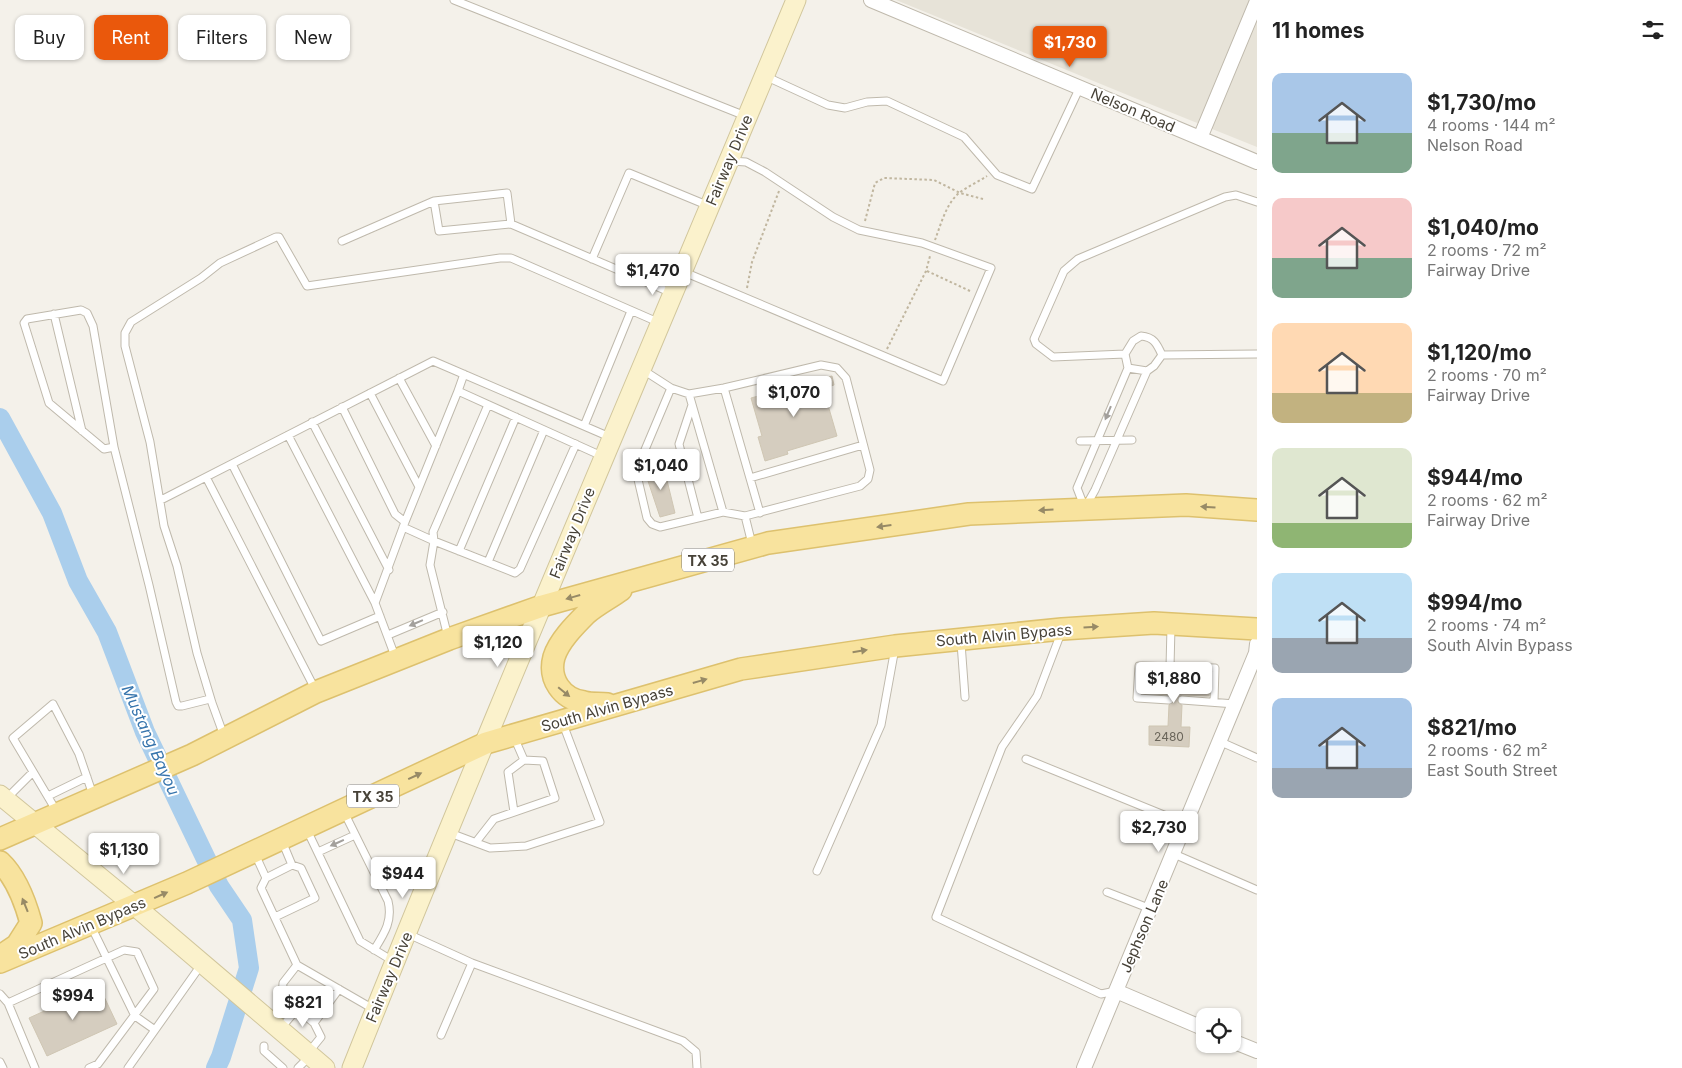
<!DOCTYPE html>
<meta charset="utf-8">
<style>
body{margin:0;font-family:Inter,sans-serif;background:#f2f2f2;color:#222;height:100vh;display:flex;flex-direction:column;font-size:19px;white-space:nowrap}
*{box-sizing:border-box;margin:0}
p{font-size:16px;color:#767676}
.icon{flex:none;width:28px;height:28px;fill:none;stroke:currentColor;stroke-width:2;stroke-linecap:round;stroke-linejoin:round}
.map{position:relative;flex:1;overflow:hidden}
.drawer{display:flex;flex-direction:column;background:#fff;width:425px}
.drawer>*{flex:none}
.hud{position:absolute;left:15px;top:15px;width:475px;height:45px;display:flex;gap:10px}
.tools{position:absolute;left:1196px;top:1008px;display:grid;gap:10px}
.tools a{display:grid;place-items:center;width:45px;height:45px;border-radius:10px;background:#fff;box-shadow:0 1px 4px #0004;font-size:25px}
.price{position:absolute;translate:-50% -42px;padding:0 11px;border-radius:5px;background:#fff;color:#222;font-size:16px;line-height:32px;filter:drop-shadow(0 1px 2px #0008)}
.price::after{content:'';position:absolute;left:50%;top:30px;width:15px;height:11px;margin-left:-8px;background:inherit;clip-path:polygon(0 0,100% 0,50% 100%)}
.price.current{background:#ea580c;color:#fff}
ul{padding:0;list-style:none}
li{display:flex;align-items:center;gap:15px;height:125px;padding:0 15px}
li span{display:grid;place-items:center;flex:none;width:140px;height:100px;border-radius:10px;color:#555}
li>.icon{margin-inline-start:auto}
span .icon{width:60px;height:60px;fill:#fffc;stroke-width:1}
li b{font-size:21px}
h2{display:flex;justify-content:space-between;align-items:center;height:60px;padding:0 15px;font-size:21px}
.chip{padding:0 18px;border-radius:10px;background:#fff;box-shadow:0 1px 4px #0004;font-size:18px;line-height:45px}
.chip.current{background:#ea580c;color:#fff}
main{display:flex;flex:1;min-height:0}
.map>svg:first-child{display:block}
.residential{fill:#e7e3d8}
.lines{fill:none;stroke-linecap:round;stroke-linejoin:round}
.river{stroke:#aaceec;stroke-width:20}
.building{fill:#d5cdbf;stroke:#cfc6b3}
.lane-casing{stroke:#bfb9ac;stroke-width:9}
.street-casing{stroke:#bfb9ac;stroke-width:16}
.secondary-casing{stroke:#d1c69c;stroke-width:21}
.primary-casing{stroke:#ddc16e;stroke-width:24}
.path{stroke:#c0b69f;stroke-width:2;stroke-dasharray:2.5 2.5;stroke-linecap:butt}
.lane{stroke:#fff;stroke-width:7}
.street{stroke:#fff;stroke-width:14}
.secondary{stroke:#fbf2cc;stroke-width:19}
.primary{stroke:#f8e39e;stroke-width:21}
.oneway{fill:#a3a09c}
.oneway2{fill:#978a66}
.labels{text-anchor:middle;dominant-baseline:central;stroke-width:4;stroke-linejoin:round;paint-order:stroke}
.number-label{font-size:12px;fill:#6a655a}
.shield{fill:#fff;stroke:#7e7b74;stroke-width:1}
.shield-label{font-size:14px;font-weight:bold;fill:#474238}
.street-label{font-size:15px;fill:#474238;stroke:#fff}
.water-label{font-size:16px;font-style:italic;fill:#3775ad;stroke:#fff}
</style>
<main>
<div class="map">
<svg width="1257" height="1068" viewBox="0 0 1257 1068">
<rect width="100%" height="100%" fill="#f4f1ea"/>
<!-- residential -->
<path class="residential" d="M896,0h361v147l-127,-51z"/>
<g class="lines">
<!-- river -->
<path class="river" d="M0,418l52,95 26,68 29,51 38,100 74,154 23,34 7,48 -28,89 -5,11"/>
</g>
<!-- building -->
<path class="building" d="M832,376l2,9 -11,3 14,48 -50,15 1,3 -23,7 -7,-24 4,-1 -11,-38z
M663,464l12,49 -15,4 -14,-42 6,-2 -2,-5z
M1144,672l65,2v22l-27,-1 -5,4 2,5 3,1 -1,22h9l-1,20 -40,-2v-19h19l1,-21 5,-5 -4,-5 -27,-2z
M99,986l18,38 -70,32 -18,-38z"/>
<g class="lines">
<defs>
<path id="lane" d="M454,0l294,117
M765,76l63,29 17,3 22,-6 20,-1 77,36 33,38 35,14 48,-102
M434,201l5,30 72,-7 161,69
M342,241l92,-40 73,-8 4,31
M592,259l37,-86 80,33
M684,272l259,109 48,-113 -69,-25 -63,-13 -26,-13 -68,-45 -19,-10 -15,-1
M54,314l28,117
M1141,336c13,1 16,8 21,19l-8,11 -7,5 -19,-3 -3,-14 8,-13z
M1125,354l-72,3 -17,-13 -2,-5 30,-68 14,-12 147,-62 11,-2 21,7
M1162,355l95,-1
M643,370l28,18 -35,83 11,47 5,6 8,3 63,-15 22,4 7,28
M399,378l37,68
M671,388l18,6 35,-6 97,-23 16,3 9,10 24,92 -2,9 -8,7 -115,30
M724,388l36,125
M458,391l6,-17
M370,393l49,94
M689,394l34,118
M488,405l-55,127 1,9 81,32 5,-4 56,-125
M692,405l-13,39 19,74
M342,407l53,107 10,8
M312,422l77,148
M584,426l47,-115
M288,435l87,168
M1080,441l52,-1
M114,447l-21,-121 -6,-13 -6,-3 -54,9 -3,4 25,80 55,46 10,-2 35,138 27,117 2,4h4l28,-7
M232,464l89,177 59,-25
M206,477l109,212
M750,478l113,-33
M161,500l272,-139 179,77
M1084,506l-7,-18 51,-120
M1086,506l9,-16 52,-119
M403,527l31,14 -4,24 18,72
M459,551l57,-134
M488,562l56,-132
M1061,633l-24,63 -35,51 -66,170 165,77 15,-3
M388,635l55,-23
M961,643l4,54
M396,659l-21,-56 30,-81 53,-131 146,66
M1170,667l1,-40
M1169,700l-32,-2 2,-32 76,2 -1,33
M1182,700l53,4
M224,736l-12,-33 -15,-50 -20,-87 -13,-40 -14,-84 -25,-96v-13l6,-11 70,-44 19,-15 56,-26h3l28,49 193,-28h11l149,65
M1221,742l36,16
M1026,759l160,65
M48,796l39,-19
M7,798l26,-26
M57,812l-44,-74 40,-34 26,50 14,41
M344,812l44,89c5,20 -4,33 -14,49
M514,812l-6,-40 16,-12
M307,830l53,111 33,20
M450,833l40,15 36,-2 74,-24 -37,-98
M476,842l18,-23 61,-21 -12,-37 -19,-1 -10,-23
M318,852l37,-17
M255,854l11,24 -5,10 36,77 78,45
M1174,854l83,36
M817,871l64,-146 14,-77
M266,878l26,-13
M1107,892l44,17
M275,917l40,-19 -14,-30 -9,-3 -10,-24
M91,926l44,90 20,14
M408,934l64,29 211,78 13,11 1,16
M0,994l8,9
M297,1009l17,14
M281,1028l16,-19 -15,-11 1,-15 14,-18
M441,1035l31,-72
M264,1046v5l19,17
M308,1053l13,-16 -7,-14 25,-34
M0,1062l3,6
M35,1068l-27,-65 116,-53 13,2 17,37 -56,75 -9,4
M128,1068l73,-103
M298,1068l12,-12"/>
<path id="street" d="M871,0l386,162
M1200,138l57,-137
M1116,991l89,38
M1232,1041l25,10
M1084,1068l172,-415 1,-9"/>
<path id="secondary" d="M0,795l135,111 190,162
M352,1068c143,-358 296,-712 444,-1068"/>
<path id="primary" d="M607,704c-7,-1 -16,0 -23,-2 -22,-3 -36,-23 -30,-45 5,-16 21,-32 32,-43 10,-9 24,-16 35,-24
M0,839l192,-84 124,-63 133,-53 93,-33 226,-63 201,-29 217,-9 71,5
M0,862c16,15 25,39 31,61l-14,22 -15,10
M0,962l187,-79 299,-140 255,-74 154,-23 167,-17 92,-6 103,6"/>
</defs>
<!-- lane casing -->
<use href="#lane" class="lane-casing"/>
<!-- street casing -->
<use href="#street" class="street-casing"/>
<!-- secondary casing -->
<use href="#secondary" class="secondary-casing"/>
<!-- primary casing -->
<use href="#primary" class="primary-casing"/>
<!-- path -->
<path class="path" d="M865,221l10,-38 9,-5 50,2 26,13 23,6
M935,240c6,-16 11,-36 24,-47 8,-6 19,-11 28,-17
M927,271l43,20
M747,288l5,-26 27,-71
M887,349l39,-78 4,-15"/>
<!-- lane -->
<use href="#lane" class="lane"/>
<!-- street -->
<use href="#street" class="street"/>
<!-- secondary -->
<use href="#secondary" class="secondary"/>
<!-- primary -->
<use href="#primary" class="primary"/>
</g>
<!-- one-way arrows -->
<defs><path id="oneway-solid" d="M-6-.8H1V-3.2L6.5 0L1 3.2V.8H-6Z" transform="scale(1.25)"/></defs>
<g class="oneway">
<use href="#oneway-solid" transform="translate(1108 413) rotate(113)"/>
<use href="#oneway-solid" transform="translate(416 623) rotate(157)"/>
<use href="#oneway-solid" transform="translate(337 843) rotate(156)"/>
</g>
<g class="oneway2">
<use href="#oneway-solid" transform="translate(1208 507) rotate(-176)"/>
<use href="#oneway-solid" transform="translate(1046 510) rotate(177)"/>
<use href="#oneway-solid" transform="translate(884 526) rotate(172)"/>
<use href="#oneway-solid" transform="translate(573 597) rotate(164)"/>
<use href="#oneway-solid" transform="translate(1091 627) rotate(-4)"/>
<use href="#oneway-solid" transform="translate(860 651) rotate(-9)"/>
<use href="#oneway-solid" transform="translate(700 681) rotate(-16)"/>
<use href="#oneway-solid" transform="translate(564 692) rotate(39)"/>
<use href="#oneway-solid" transform="translate(415 776) rotate(-25)"/>
<use href="#oneway-solid" transform="translate(161 895) rotate(-24)"/>
<use href="#oneway-solid" transform="translate(25 905) rotate(-112)"/>
</g>
<g class="labels">
<!-- number labels -->
<g class="number-label">
<text x="1169" y="736">2480</text>
</g>
<!-- shield labels -->
<g class="shield">
<rect x="682" y="548.5" width="52" height="23" rx="4"/>
<rect x="347" y="784.5" width="52" height="23" rx="4"/>
</g>
<g class="shield-label">
<text x="708" y="560">TX 35</text>
<text x="373" y="796">TX 35</text>
</g>
<!-- street labels -->
<g class="street-label">
<text transform="translate(1133 110) rotate(23)">Nelson Road</text>
<text transform="translate(729 160) rotate(-67)">Fairway Drive</text>
<text transform="translate(572 533) rotate(-68)">Fairway Drive</text>
<text transform="translate(1004 635) rotate(-5)">South Alvin Bypass</text>
<text transform="translate(607 708) rotate(-16)">South Alvin Bypass</text>
<text transform="translate(1144 926) rotate(-67)">Jephson Lane</text>
<text transform="translate(82 928) rotate(-23)">South Alvin Bypass</text>
<text transform="translate(389 977) rotate(-67)">Fairway Drive</text>
</g>
<!-- water labels -->
<g class="water-label">
<text transform="translate(151 740) rotate(66)">Mustang Bayou</text>
</g>
</g>
</svg>
<div class="tools">
<a><svg class="icon" aria-label="locate" viewBox="0 0 24 24"><circle cx="12" cy="12" r="6"/><path d="M12 2v4M12 18v4M2 12h4M18 12h4"/></svg></a>
</div>
<b class="price current" style="left:1070px;top:68px">$1,730</b>
<b class="price" style="left:653px;top:296px">$1,470</b>
<b class="price" style="left:794px;top:418px">$1,070</b>
<b class="price" style="left:661px;top:491px">$1,040</b>
<b class="price" style="left:498px;top:668px">$1,120</b>
<b class="price" style="left:1174px;top:704px">$1,880</b>
<b class="price" style="left:1159px;top:853px">$2,730</b>
<b class="price" style="left:124px;top:875px">$1,130</b>
<b class="price" style="left:403px;top:899px">$944</b>
<b class="price" style="left:73px;top:1021px">$994</b>
<b class="price" style="left:303px;top:1028px">$821</b>
<div class="hud">
<a class="chip">Buy</a>
<a class="chip current">Rent</a>
<a class="chip">Filters</a>
<a class="chip">New</a>
</div>
</div>
<section class="drawer">
<h2>11 homes<svg class="icon" aria-label="filters" viewBox="0 0 24 24"><path d="M4 7h16M4 17h16"/><circle cx="9" cy="7" r="2"/><circle cx="15" cy="17" r="2"/></svg></h2>
<ul>
<li><span style="background:linear-gradient(#a9c7e8 60%,#7fa58c 0)"><svg class="icon" aria-label="home" viewBox="0 0 24 24"><path d="M3 11l9-7 9 7M6 9v11h12V9"/></svg></span><div><b>$1,730/mo</b><p>4 rooms · 144 m²</p><p>Nelson Road</p></div></li>
<li><span style="background:linear-gradient(#f6c9c9 60%,#7fa58c 0)"><svg class="icon" aria-label="home" viewBox="0 0 24 24"><path d="M3 11l9-7 9 7M6 9v11h12V9"/></svg></span><div><b>$1,040/mo</b><p>2 rooms · 72 m²</p><p>Fairway Drive</p></div></li>
<li><span style="background:linear-gradient(#ffd9b3 70%,#c2b280 0)"><svg class="icon" aria-label="home" viewBox="0 0 24 24"><path d="M3 11l9-7 9 7M6 9v11h12V9"/></svg></span><div><b>$1,120/mo</b><p>2 rooms · 70 m²</p><p>Fairway Drive</p></div></li>
<li><span style="background:linear-gradient(#dfe7d0 75%,#8fb573 0)"><svg class="icon" aria-label="home" viewBox="0 0 24 24"><path d="M3 11l9-7 9 7M6 9v11h12V9"/></svg></span><div><b>$944/mo</b><p>2 rooms · 62 m²</p><p>Fairway Drive</p></div></li>
<li><span style="background:linear-gradient(#bfe0f5 65%,#9aa5b1 0)"><svg class="icon" aria-label="home" viewBox="0 0 24 24"><path d="M3 11l9-7 9 7M6 9v11h12V9"/></svg></span><div><b>$994/mo</b><p>2 rooms · 74 m²</p><p>South Alvin Bypass</p></div></li>
<li><span style="background:linear-gradient(#a9c7e8 70%,#9aa5b1 0)"><svg class="icon" aria-label="home" viewBox="0 0 24 24"><path d="M3 11l9-7 9 7M6 9v11h12V9"/></svg></span><div><b>$821/mo</b><p>2 rooms · 62 m²</p><p>East South Street</p></div></li>
</ul>
</section>
</main>
